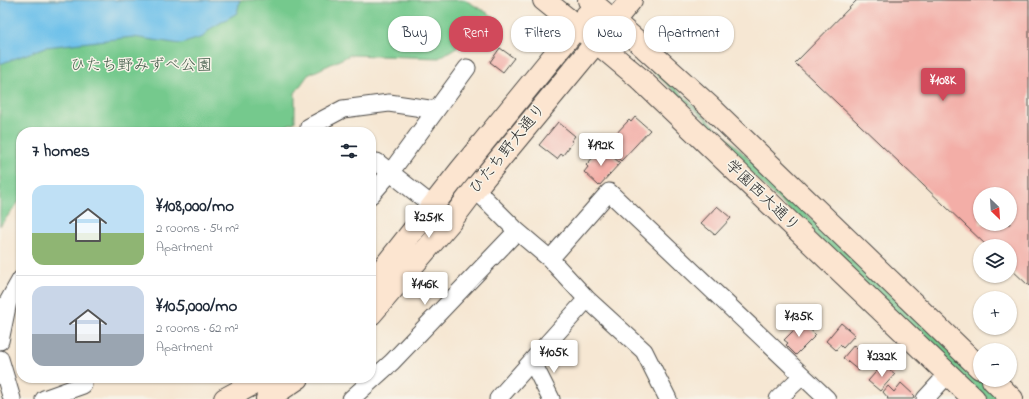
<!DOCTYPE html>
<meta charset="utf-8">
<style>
body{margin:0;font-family:"Indie Flower","Klee One",sans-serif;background:#f2f2f3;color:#1f2937;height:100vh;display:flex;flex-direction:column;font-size:15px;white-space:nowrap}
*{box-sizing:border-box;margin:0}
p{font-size:13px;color:#747a83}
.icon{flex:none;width:22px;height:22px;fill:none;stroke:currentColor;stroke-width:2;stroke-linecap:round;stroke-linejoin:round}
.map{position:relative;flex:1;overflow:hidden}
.side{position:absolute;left:16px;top:127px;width:360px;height:256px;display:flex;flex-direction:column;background:#fff;border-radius:16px;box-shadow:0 1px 3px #0004}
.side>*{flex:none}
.guide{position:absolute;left:388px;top:16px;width:380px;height:36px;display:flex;gap:8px}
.needle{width:26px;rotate:155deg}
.controls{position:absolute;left:973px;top:187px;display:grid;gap:8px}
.controls a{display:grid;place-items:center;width:44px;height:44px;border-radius:50%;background:#fff;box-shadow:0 1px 3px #0004;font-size:20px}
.price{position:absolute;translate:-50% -34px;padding:0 9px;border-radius:4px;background:#fff;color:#222;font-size:13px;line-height:26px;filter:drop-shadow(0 1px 2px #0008)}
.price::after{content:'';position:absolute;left:50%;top:24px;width:12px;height:9px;margin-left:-6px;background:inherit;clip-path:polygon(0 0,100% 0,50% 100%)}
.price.active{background:#d1495b;color:#fff}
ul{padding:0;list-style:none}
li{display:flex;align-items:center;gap:12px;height:100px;padding:0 16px}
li+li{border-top:1px solid #e0e1e3}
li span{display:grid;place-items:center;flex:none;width:112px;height:80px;border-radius:12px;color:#555}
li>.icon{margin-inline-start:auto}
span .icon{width:48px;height:48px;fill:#fffc;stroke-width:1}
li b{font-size:17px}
h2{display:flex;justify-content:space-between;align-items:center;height:48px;padding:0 16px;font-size:17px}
.tag{padding:0 14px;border-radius:16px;background:#fff;box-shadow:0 1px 3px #0004;font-size:14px;line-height:36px}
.tag.active{background:#d1495b;color:#fff}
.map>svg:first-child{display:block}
.green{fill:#74c98d;stroke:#507a5c}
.water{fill:#6ec1ea;stroke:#4c768a}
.building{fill:#f3aea7;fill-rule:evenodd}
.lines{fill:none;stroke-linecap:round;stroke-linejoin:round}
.street-casing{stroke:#494744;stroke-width:19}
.secondary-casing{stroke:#494744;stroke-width:24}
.street{stroke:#fff;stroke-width:17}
.secondary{stroke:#fce5d0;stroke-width:22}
.labels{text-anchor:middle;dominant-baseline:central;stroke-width:3;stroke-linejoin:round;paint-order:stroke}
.park-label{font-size:16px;fill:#415a48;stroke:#f7f3e8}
.street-label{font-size:16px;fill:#2b2b2b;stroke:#f7f3e8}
</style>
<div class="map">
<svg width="1029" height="399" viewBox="0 0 1029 399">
<rect width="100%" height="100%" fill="#f7f3e8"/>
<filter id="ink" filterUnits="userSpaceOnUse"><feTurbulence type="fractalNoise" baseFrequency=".025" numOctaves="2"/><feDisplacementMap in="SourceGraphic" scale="8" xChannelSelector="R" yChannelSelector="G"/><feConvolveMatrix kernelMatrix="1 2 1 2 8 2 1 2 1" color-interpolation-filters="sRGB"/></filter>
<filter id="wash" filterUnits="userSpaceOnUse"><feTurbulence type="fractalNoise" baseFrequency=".012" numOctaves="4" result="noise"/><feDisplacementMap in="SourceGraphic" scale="16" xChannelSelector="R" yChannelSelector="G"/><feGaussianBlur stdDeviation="0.9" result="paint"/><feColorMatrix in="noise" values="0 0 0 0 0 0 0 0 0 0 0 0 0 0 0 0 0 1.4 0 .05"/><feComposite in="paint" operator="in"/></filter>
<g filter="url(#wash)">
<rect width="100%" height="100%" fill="#f6e7d3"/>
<!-- green -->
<path class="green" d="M0,0h465l35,20 -61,38 -89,-3 -42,20 -13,18v29l-24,10h-250v67l-21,27z
M648,62l332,317v1l21,19h-17l-256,-248 -13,-16 -9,-15 -59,-54 -1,-2z"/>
<!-- water -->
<path class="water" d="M0,0h240l-3,13 -27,16 -7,8 -22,7 -48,-7 -87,10 -46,17z"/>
<g id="blocks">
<!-- building -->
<path class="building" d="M857,0h172v286l-19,-18v-22h-23l-192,-183zM980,194h30v30h-30z
M500,48l14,10 -11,14 -13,-10z
M635,117l15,13 -29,31 -14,-13 4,-5 -2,-2 20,-21 2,2z
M558,122l17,14 -4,5 2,1 -10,13 -2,-1 -4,5 -18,-14z
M605,150l15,13 -21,23 -15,-14 4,-5 -2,-2 13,-14 3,2z
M717,206l14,12 -16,17 -14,-12z
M802,322l14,13 -20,20 -10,-10 2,-2 -4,-3z
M841,323l14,12 -12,13 -3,-3 -4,5 -10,-9z
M863,344l11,10 -15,17 -16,-13 11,-13 4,4z
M883,364l12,10 -15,17 -12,-10z
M901,383l14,13 -2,3h-26l1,-1 -5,-6 5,-6 6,6z"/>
</g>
</g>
<g filter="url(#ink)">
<use href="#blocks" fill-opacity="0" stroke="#494744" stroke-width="1"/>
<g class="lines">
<defs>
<path id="street" d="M309,132v-5l34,-18 46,-6 47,7
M371,162h6l56,44
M475,189l42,42 33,28 37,40 57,52 24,48
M371,195l19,-22 77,-105
M550,259l59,-67 218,207
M0,341l8,-39 13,-23
M0,359l12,40
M532,361l19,38
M44,399l39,-14
M351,399l41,-37 125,-131
M498,399l89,-100
M778,399l24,-23
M925,399l23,-25"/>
<path id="secondary" d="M544,0l52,42 43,36 335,321
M589,0l56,48 65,59 270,261
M371,284l89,-113 127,-156
M371,314l79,-92 25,-33 156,-189
M993,380l19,19
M225,399l39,-21
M267,399l31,-21"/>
</defs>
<!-- street casing -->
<use href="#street" class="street-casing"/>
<!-- secondary casing -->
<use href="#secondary" class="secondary-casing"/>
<!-- street -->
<use href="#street" class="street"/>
<!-- secondary -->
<use href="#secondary" class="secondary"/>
</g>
</g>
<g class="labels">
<!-- park labels -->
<g class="park-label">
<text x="141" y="66">ひたち野みずべ公園</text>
</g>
<!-- street labels -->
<g class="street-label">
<text transform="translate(508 149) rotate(-51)">ひたち野大通り</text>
<text transform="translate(762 196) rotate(44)">学園西大通り</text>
</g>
</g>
</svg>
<div class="controls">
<a><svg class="needle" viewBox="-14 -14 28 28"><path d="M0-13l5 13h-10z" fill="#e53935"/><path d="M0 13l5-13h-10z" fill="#747a83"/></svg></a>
<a><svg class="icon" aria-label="layers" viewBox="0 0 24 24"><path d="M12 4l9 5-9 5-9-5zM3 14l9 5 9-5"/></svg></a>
<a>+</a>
<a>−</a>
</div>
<b class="price active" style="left:943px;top:102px">¥108K</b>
<b class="price" style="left:601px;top:167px">¥192K</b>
<b class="price" style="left:429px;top:239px">¥251K</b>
<b class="price" style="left:425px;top:306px">¥146K</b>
<b class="price" style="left:799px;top:338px">¥135K</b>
<b class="price" style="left:554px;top:374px">¥105K</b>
<b class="price" style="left:882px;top:378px">¥232K</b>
<div class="guide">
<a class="tag">Buy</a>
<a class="tag active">Rent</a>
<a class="tag">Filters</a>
<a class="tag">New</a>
<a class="tag">Apartment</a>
</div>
<section class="side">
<h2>7 homes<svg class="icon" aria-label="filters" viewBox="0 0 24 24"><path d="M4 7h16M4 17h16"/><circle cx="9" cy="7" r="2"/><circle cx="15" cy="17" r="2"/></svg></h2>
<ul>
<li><span style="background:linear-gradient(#bfe0f5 60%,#8fb573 0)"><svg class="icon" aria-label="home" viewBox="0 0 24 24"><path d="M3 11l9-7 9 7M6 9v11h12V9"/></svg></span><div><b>¥108,000/mo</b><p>2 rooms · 54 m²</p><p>Apartment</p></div></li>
<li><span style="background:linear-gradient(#c9d6e8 60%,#9aa5b1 0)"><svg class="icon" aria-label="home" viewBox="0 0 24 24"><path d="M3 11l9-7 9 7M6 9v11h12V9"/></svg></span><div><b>¥105,000/mo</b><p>2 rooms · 62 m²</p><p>Apartment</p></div></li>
</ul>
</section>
</div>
